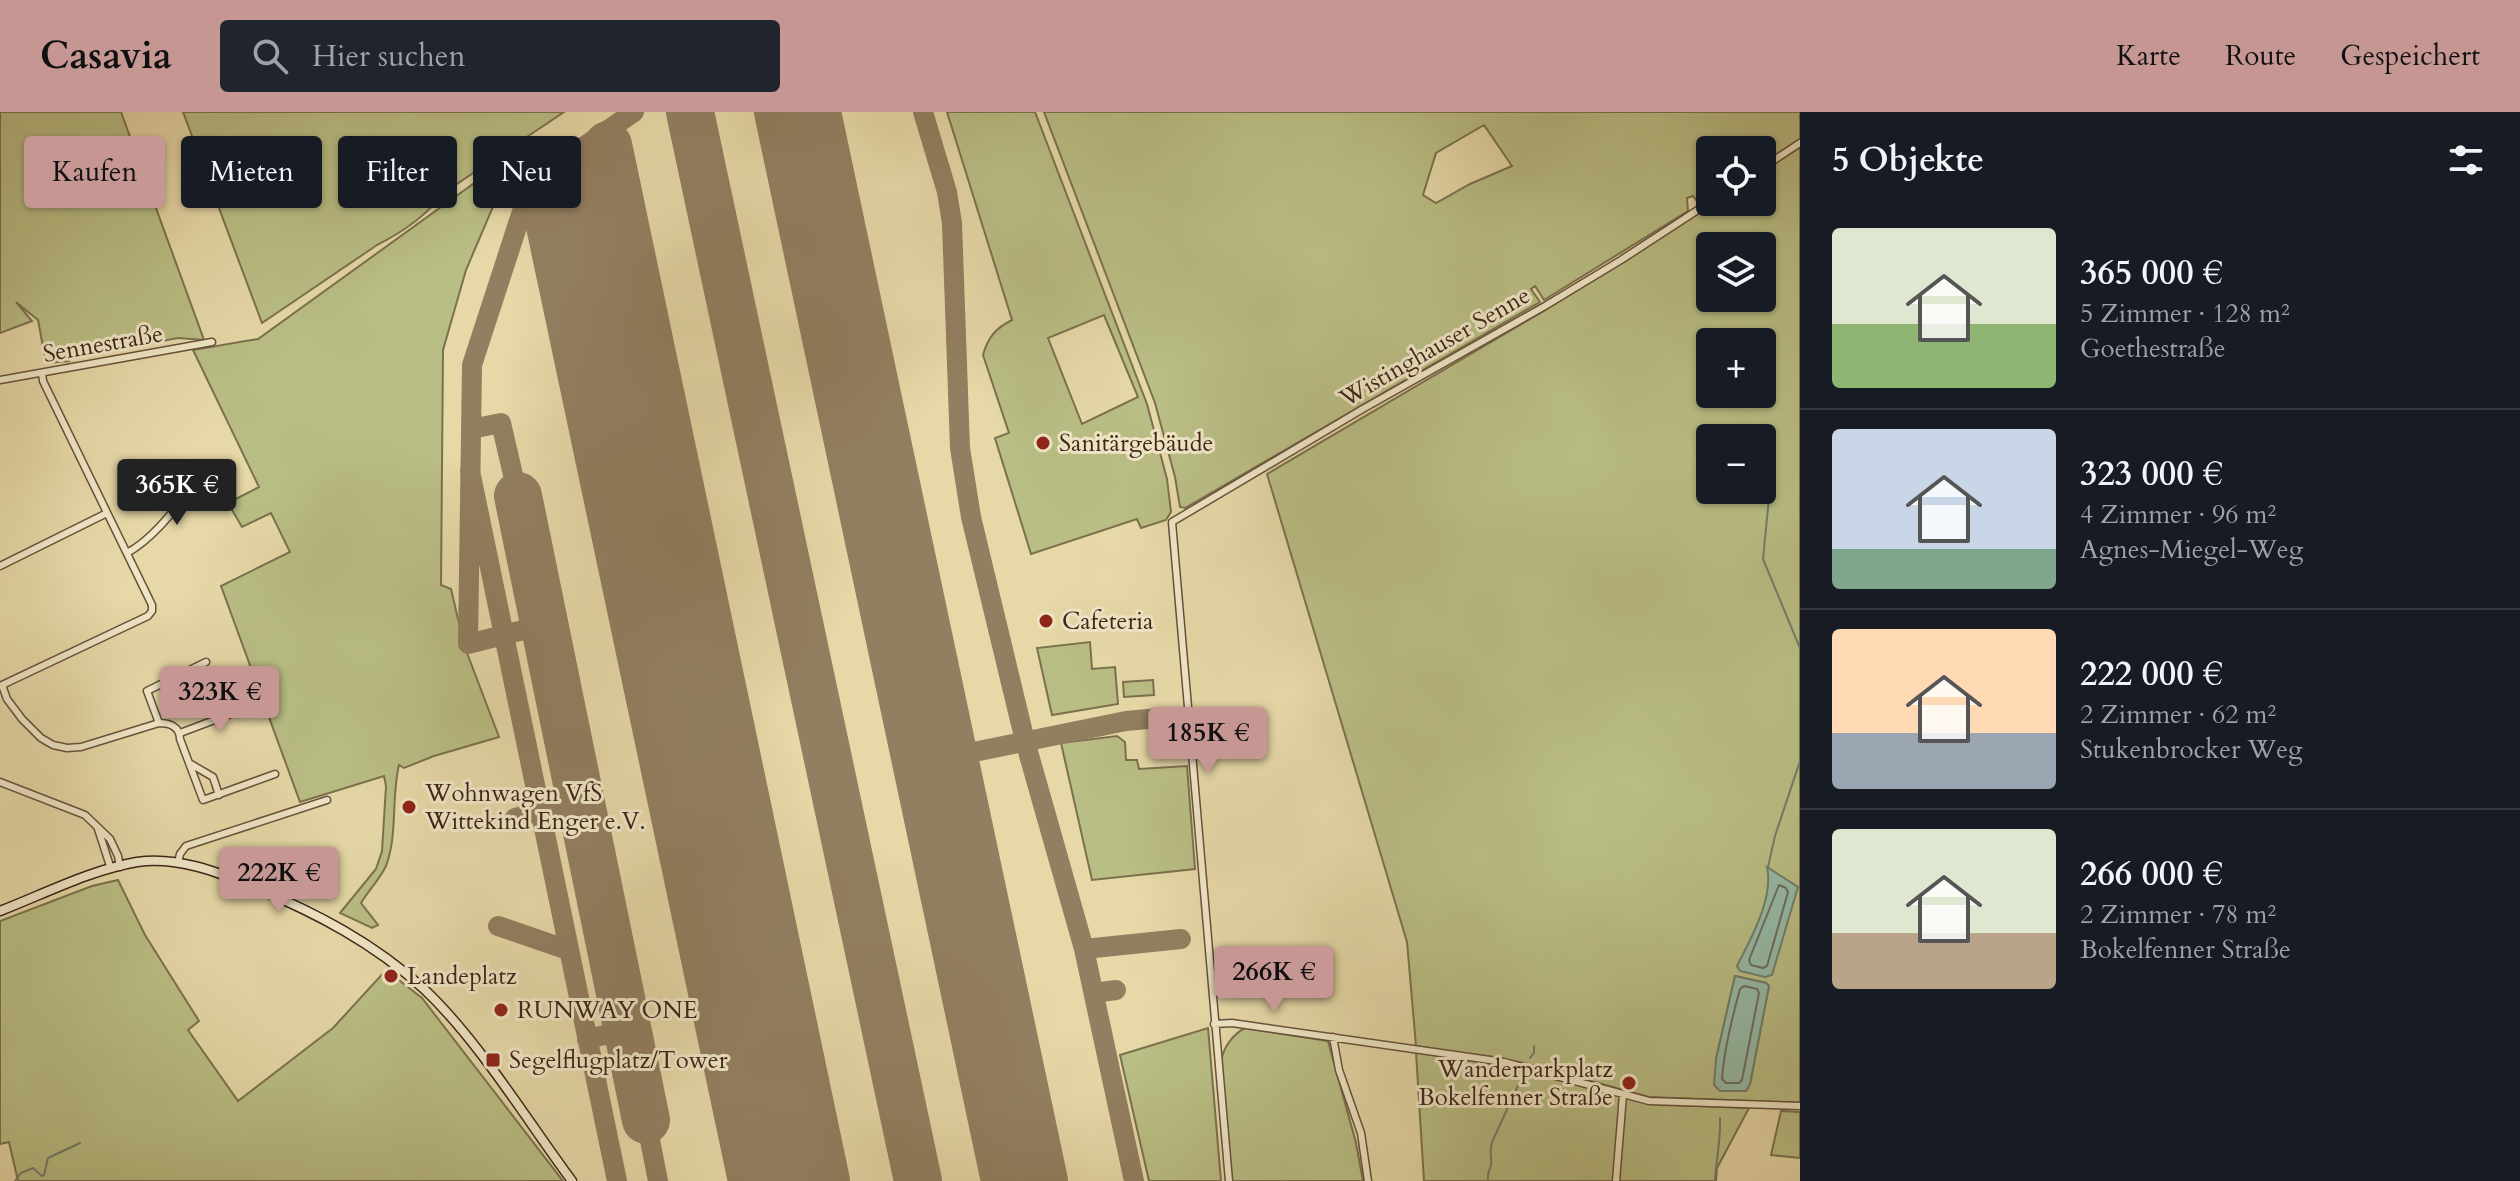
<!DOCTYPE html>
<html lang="de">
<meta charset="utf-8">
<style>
body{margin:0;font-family:Cardo,serif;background:#20242c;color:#f1f3f6;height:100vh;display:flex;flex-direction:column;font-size:30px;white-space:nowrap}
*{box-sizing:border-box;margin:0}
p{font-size:26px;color:#9ea1a6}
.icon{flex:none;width:44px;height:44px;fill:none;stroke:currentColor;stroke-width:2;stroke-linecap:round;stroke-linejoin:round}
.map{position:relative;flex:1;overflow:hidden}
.sheet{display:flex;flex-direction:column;background:#171b24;width:720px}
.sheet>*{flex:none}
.guide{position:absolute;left:24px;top:24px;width:760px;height:72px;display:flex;gap:16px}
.tools{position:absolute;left:1696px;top:24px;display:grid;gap:16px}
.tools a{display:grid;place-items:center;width:80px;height:80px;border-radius:8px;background:#171b24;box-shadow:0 2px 6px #0004;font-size:40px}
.price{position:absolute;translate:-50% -68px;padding:0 18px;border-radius:8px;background:#c59692;color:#111;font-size:26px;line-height:52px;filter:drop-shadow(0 2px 4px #0008)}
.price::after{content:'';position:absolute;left:50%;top:48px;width:24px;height:18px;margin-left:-12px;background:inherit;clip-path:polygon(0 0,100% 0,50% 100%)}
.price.active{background:#222;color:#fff}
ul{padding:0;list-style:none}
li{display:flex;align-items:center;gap:24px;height:200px;padding:0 32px}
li+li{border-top:2px solid #363941}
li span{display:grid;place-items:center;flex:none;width:224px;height:160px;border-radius:8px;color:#555}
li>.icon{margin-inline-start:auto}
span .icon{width:96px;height:96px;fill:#fffc;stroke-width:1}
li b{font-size:34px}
h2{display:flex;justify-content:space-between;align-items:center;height:96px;padding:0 32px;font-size:34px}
.tag{padding:0 28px;border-radius:8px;background:#171b24;box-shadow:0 2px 6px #0004;font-size:28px;line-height:72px}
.tag.active{background:#c59692;color:#111}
header{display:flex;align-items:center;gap:48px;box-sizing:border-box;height:112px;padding:0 40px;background:#c59692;color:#111}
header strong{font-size:38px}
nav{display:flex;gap:44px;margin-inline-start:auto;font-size:28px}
.search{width:560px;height:72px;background:#20242c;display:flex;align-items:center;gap:20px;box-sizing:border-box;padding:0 28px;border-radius:8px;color:#9ea1a6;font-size:30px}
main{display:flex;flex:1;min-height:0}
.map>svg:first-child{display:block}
.green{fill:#b9be84;stroke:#7b714e;stroke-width:2;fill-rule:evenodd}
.water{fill:#96baa6;stroke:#727e6d;stroke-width:2}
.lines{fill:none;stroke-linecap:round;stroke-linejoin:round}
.shore{stroke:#6a6f5f;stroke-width:2}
.stream{stroke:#727e6d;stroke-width:2}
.taxiway{stroke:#927e60;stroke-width:20}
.runway{stroke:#927e60;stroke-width:48}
.street-casing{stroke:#67513c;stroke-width:9}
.secondary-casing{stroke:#3d2418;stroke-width:11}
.street{stroke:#efe6c6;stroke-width:6}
.secondary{stroke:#efe6c6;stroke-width:8}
.poi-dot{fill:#8f2418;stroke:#efe6c6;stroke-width:3}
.labels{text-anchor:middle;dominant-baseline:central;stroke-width:6;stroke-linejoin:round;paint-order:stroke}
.street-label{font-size:24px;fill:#3d2418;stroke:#efe6c6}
.poi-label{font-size:24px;fill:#3d2418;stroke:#efe6c6;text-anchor:start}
</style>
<header>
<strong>Casavia</strong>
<div class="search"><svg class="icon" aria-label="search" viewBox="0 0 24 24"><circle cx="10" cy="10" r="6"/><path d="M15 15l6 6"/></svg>Hier suchen</div>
<nav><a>Karte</a><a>Route</a><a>Gespeichert</a></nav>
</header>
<main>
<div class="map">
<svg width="1800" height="1069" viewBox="0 0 1800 1069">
<rect width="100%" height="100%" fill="#e6d8a7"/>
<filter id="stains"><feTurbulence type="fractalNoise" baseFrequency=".0025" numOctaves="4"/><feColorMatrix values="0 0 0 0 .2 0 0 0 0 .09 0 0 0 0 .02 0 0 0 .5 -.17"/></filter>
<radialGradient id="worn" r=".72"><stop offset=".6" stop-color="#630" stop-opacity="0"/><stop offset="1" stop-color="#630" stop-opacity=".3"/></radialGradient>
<!-- green -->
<path class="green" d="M0,0h121l83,228 -26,-2 -110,20 1,3 -23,2 -8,-43 -22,-18 16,19 -32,12z
M183,0h381l-119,80c-18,23 -42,40 -68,53l-115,78z
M947,0h88l112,292 20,75 4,33 -5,8 -25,8 -4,-9 -106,35 -36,-116 14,-5 -26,-78c5,-18 13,-27 29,-35zM1104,203l34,82 -56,27 -34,-86z
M1044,0h756v27l-38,25v-14h-52v47l-11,7 -6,-8 -6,2 1,13 -144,89 -9,-14 -4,3 9,13 -355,206 -5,-1 -5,-30 -20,-74zM1484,13l28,41 -42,18 -34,19 -13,-8 13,-42z
M1800,35v956l-151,-6 -124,-34 -109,-17 -9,-104 -140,-468 280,-165 169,-107h46v-30zM1710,134h52v52h-52zM1710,230h52v52h-52zM1710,326h52v52h-52zM1735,864l31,7 3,3 -19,98 -4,7h-25l-5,-32z
M516,41l-50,117 -23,80 -2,235 10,4 13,56 35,92 -65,19 -30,12 -5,-3c-8,33 -1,69 -13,101 -6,13 -18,25 -25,37l17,22 -6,3 -32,-15 36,-44 6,-18 4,-65 -2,-10 -84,26 -79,-216 69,-34 -19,-39 -29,14 -14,-24 31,-16 -66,-137 65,-11z
M1090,530l2,27 23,-2 3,37 -66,11 -15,-67z
M1153,568l1,15 -30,2 -1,-15z
M1117,624l8,6 1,18h11l2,9 48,-3 8,103 -103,11 -31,-137z
M118,768l27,55 54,86 -11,9 50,71 95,-73 53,-58 36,28 141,183h-545l-9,-39 -9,2v-223l92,-35z
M1208,916l13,153h-72l-29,-126z
M1245,916l83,13 28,102 7,38h-131l-11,-119c2,-14 11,-27 24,-34z
M1416,940l85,13 148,39 100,4 -32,60 -1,13h-292z
M1781,999l19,1v46l-29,-3z"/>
<!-- water -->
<path class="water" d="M1767,755l31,20 -26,88 -7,2 -25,-6 -3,-5c14,-28 37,-68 30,-99z
M1735,864l31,7 3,3 -19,98 -4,7h-26l-6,-6 2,-26z"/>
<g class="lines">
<!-- shore -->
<path class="shore" d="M1779,773l7,3 2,4 -21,74 -4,2 -12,-3 -2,-5z
M1744,874l13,3 2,4 -17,87 -3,3h-13l-4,-4c2,-30 10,-61 18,-90z"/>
<!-- stream -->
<path class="stream" d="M1775,324l-12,123 37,89
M1768,755l7,-31 25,-75
M1530,946l4,-5v-7
M15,1069l6,-8 12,-5 9,8 2,-1 4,-17 32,-15
M1488,1069c-1,-8 1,-9 3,-16 1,-8 -2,-13 1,-23l29,-63
M1715,1069c1,-21 6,-42 5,-63"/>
<!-- taxiway -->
<path class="taxiway" d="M923,0l24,80 5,31 8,225 11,69 54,224 59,208 50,232
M821,204l37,-9
M583,267l70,-18
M471,317l30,-6 17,73
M470,359l147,710
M543,513l-75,19 4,-279 58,-178 7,-8 97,-67
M954,644l172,-35 44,-4
M515,706l65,-19
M498,814l70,24
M1084,837l97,-10
M1094,881l22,-3
M587,927l40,-9
M976,931l37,-8
M646,1008l12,61"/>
<!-- runway -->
<path class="runway" d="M690,0l228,1069
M778,0l227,1069
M817,0l227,1069
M608,33l218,1036
M573,51l215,1018
M542,76l210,993
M518,384l128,624"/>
<defs>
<path id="street" d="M1762,56l38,-25
M0,268l212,-38
M127,441c31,-17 54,-53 77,-80
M0,454l107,-53
M2,573l5,14 15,20 19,19 12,7 14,3 14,-1 78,-24c11,0 21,4 21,16l23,61 72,-26
M0,574l148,-70 4,-5v-6l-109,-224 -1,-8
M159,611l-12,-32 59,-29
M180,621l69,-26
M189,651l24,14 6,18
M0,670l85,33 25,24 8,17 2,11
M98,717l13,40
M178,751l2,-9 6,-8 141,-46
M1214,912l18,-1 272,39 145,39 151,5
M1333,925l6,33 22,63 7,48
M1229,1069l-57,-659 189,-112 184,-104 76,-46 89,-58
M1616,1069l7,-86"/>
<path id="secondary" d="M0,799c44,-17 90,-41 137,-49 40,-6 81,10 117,25 62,26 120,56 170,102 55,52 102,130 148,192"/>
</defs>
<!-- street casing -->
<use href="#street" class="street-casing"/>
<!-- secondary casing -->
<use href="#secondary" class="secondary-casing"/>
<!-- street -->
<use href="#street" class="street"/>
<!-- secondary -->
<use href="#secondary" class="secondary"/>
</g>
<!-- markers -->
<g class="poi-dot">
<circle cx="1043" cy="331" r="8"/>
<circle cx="1046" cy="509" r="8"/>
<circle cx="409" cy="695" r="8"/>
<circle cx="391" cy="864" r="8"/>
<circle cx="501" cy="898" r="8"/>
<rect x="485" y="940" width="16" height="16" rx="4"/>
<circle cx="1629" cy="971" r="8"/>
</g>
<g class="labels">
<!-- street labels -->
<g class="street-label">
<text transform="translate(103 232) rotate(-10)">Sennestraße</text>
<text transform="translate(1435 235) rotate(-30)">Wistinghauser Senne</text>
</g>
<!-- poi labels -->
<g class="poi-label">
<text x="1059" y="331">Sanitärgebäude</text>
<text x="1062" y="509">Cafeteria</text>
<text x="425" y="681">Wohnwagen VfS<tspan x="425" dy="28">Wittekind Enger e.V.</tspan></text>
<text x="407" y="864">Landeplatz</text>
<text x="517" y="898">RUNWAY ONE</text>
<text x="509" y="948">Segelflugplatz/Tower</text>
<text x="1613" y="957" text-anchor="end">Wanderparkplatz<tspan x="1613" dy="28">Bokelfenner Straße</tspan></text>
</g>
</g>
<rect width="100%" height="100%" filter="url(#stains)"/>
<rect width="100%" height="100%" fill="url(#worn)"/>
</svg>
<div class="tools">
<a><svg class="icon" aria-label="locate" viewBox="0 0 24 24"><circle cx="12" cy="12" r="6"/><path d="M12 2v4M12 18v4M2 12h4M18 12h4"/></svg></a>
<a><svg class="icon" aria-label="layers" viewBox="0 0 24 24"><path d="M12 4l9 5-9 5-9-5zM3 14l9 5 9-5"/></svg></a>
<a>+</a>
<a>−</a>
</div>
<b class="price active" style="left:177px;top:415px">365K €</b>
<b class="price" style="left:220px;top:622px">323K €</b>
<b class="price" style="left:1208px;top:663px">185K €</b>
<b class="price" style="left:279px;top:803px">222K €</b>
<b class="price" style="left:1274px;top:902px">266K €</b>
<div class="guide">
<a class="tag active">Kaufen</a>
<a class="tag">Mieten</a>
<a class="tag">Filter</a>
<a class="tag">Neu</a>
</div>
</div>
<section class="sheet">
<h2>5 Objekte<svg class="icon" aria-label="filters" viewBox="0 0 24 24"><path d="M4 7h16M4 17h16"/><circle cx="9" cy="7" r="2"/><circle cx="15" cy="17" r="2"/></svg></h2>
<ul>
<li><span style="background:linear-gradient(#dfe7d0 60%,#8fb573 0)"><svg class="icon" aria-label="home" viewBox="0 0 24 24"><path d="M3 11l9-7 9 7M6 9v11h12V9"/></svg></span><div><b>365 000 €</b><p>5 Zimmer · 128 m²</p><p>Goethestraße</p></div></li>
<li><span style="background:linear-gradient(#c9d6e8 75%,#7fa58c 0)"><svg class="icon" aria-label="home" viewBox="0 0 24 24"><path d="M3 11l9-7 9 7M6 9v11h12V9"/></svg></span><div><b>323 000 €</b><p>4 Zimmer · 96 m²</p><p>Agnes-Miegel-Weg</p></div></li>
<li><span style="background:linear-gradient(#ffd9b3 65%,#9aa5b1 0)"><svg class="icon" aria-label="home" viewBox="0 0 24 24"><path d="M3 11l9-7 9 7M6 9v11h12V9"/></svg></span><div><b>222 000 €</b><p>2 Zimmer · 62 m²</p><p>Stukenbrocker Weg</p></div></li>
<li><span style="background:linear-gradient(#dfe7d0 65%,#b9a48a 0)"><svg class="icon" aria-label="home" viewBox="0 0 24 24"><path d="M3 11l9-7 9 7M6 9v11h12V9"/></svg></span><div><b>266 000 €</b><p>2 Zimmer · 78 m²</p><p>Bokelfenner Straße</p></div></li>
</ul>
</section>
</main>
